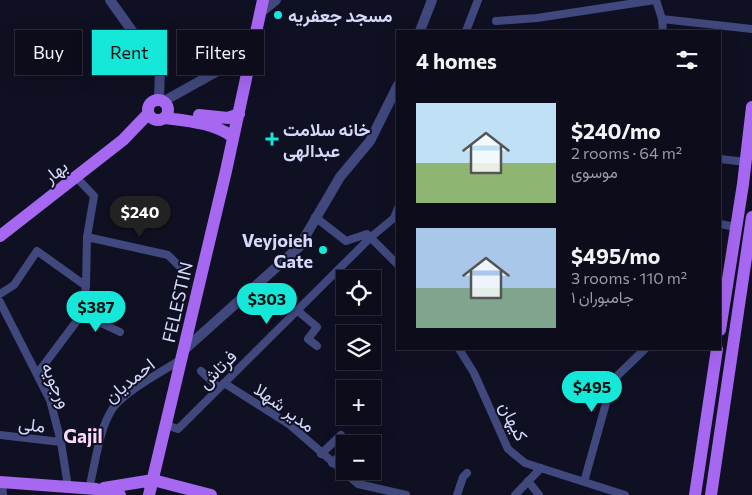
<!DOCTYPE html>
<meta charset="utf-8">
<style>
body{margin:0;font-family:Commissioner,Vazirmatn,sans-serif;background:#1a1a27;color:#f1f3f6;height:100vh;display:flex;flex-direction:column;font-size:19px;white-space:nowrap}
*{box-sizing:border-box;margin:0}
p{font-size:16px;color:#9a9ba2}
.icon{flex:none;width:28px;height:28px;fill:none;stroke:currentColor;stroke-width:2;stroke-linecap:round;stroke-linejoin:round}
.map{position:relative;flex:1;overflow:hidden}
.drawer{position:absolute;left:396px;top:30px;width:325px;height:320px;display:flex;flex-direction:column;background:#0c0c1a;border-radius:0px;box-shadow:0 5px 20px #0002,0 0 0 1px #2c2c39}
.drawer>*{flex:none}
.top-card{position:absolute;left:15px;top:30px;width:306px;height:45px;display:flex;gap:10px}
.tools{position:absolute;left:336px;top:270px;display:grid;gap:10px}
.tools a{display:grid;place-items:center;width:45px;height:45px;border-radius:0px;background:#0c0c1a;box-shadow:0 5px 20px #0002,0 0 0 1px #2c2c39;font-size:25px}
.price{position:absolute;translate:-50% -42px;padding:0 11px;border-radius:18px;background:#15e8d9;color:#111;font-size:16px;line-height:32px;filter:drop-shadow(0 1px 2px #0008)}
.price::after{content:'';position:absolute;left:50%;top:30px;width:15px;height:11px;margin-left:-8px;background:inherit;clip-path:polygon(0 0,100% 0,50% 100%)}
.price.current{background:#222;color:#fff}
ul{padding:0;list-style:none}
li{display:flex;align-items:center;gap:15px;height:125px;padding:0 20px}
li span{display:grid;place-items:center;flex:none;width:140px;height:100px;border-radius:0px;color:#555}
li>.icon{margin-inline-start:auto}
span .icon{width:60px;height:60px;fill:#fffc;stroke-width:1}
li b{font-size:21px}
h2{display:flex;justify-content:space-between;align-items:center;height:60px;padding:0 20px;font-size:21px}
.chip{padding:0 18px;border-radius:0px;background:#0c0c1a;box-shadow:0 5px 20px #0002,0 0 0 1px #2c2c39;font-size:18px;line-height:45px}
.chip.current{background:#15e8d9;color:#111}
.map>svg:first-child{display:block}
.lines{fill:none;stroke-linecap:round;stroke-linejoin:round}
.minor{stroke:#40487d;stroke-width:8}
.tertiary{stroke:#40487d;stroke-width:10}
.primary{stroke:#a667f1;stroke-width:12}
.poi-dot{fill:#15e8d9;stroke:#101023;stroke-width:2}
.labels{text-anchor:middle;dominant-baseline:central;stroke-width:4;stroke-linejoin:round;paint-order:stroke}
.poi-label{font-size:18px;font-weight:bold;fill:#d6d8fb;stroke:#101023;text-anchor:start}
.street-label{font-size:18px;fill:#d6d8fb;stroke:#101023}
.neighbourhood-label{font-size:19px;font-weight:bold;fill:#fbd8f5;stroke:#101023}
</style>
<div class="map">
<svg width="752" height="495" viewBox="0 0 752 495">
<rect width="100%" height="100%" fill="#101023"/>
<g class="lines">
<!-- minor -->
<path class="minor" d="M656,0l6,19 1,12
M662,19l90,10
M496,21l41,-3 118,-18
M466,31l12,-31
M720,159l26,3
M315,217l31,24 21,-7 31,31
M720,224l16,3
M87,237l81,18 11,11
M0,294l14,-9 23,-34 49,35
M0,302l50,98 11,42 7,45
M298,311l19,16 -9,12 9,7
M82,314l38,18
M459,349l15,24 34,76 17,14 100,32
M201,371l18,17
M37,374l45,-60 4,-28 1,-49 7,-41 -18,-19
M224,383l66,42 68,59 48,11
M166,425l12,4 193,-192 23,-19 4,-10
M0,435l61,7
M321,454l20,-19
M332,463l13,-12
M528,481l11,14
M2,482l1,13
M584,482l24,-86 10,-21 27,-26
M89,489c6,-24 10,-61 24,-81 12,-17 50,-37 69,-49
M457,495l6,-18 4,-4
M515,495l26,-27"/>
<!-- tertiary -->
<path class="tertiary" d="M110,0l50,70 -1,29
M261,12l15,-12
M420,31l12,-31
M164,101l88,-49
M184,350l115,-103 41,-70 30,-36 28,-56"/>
<!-- primary -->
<path class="primary" d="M148 110a10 10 0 1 1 20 0a10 10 0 1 1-20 0Z
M199,115l29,3 11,-4
M165,118c24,3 49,5 68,19
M0,236l123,-96 25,-26
M720,330l23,-146 9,-77
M0,482l96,7 24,6
M104,488l49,-8 58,15
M149,495l77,-324 37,-171
M695,495l22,-146
M711,495l41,-278"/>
</g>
<!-- markers -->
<g class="poi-dot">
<circle cx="278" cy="15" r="5"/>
<path d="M269.5 131.5h5v5h5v5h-5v5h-5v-5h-5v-5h5z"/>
<circle cx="323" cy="250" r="5"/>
</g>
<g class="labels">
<!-- poi labels -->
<g class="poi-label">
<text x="288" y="15">مسجد جعفریه</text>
<text x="283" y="129">خانه سلامت<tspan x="283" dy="21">عبدالهی</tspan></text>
<text x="313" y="240" text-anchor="end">Veyjoieh<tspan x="313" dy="21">Gate</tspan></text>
</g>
<!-- street labels -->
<g class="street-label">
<text transform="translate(55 171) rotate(-38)">بهار</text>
<text transform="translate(177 302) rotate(-77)">FELESTIN</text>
<text transform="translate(217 369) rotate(-45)">فرتاش</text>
<text transform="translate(129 380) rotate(-39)">احمدیان</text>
<text transform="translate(57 385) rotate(66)">ورجویه</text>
<text transform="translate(285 407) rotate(36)">مدیر شهلا</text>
<text transform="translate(514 421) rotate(63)">کیهان</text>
<text transform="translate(32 424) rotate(7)">ملی</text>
</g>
<!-- neighbourhood labels -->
<g class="neighbourhood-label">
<text x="83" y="435">Gajil</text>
</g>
</g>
</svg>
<div class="tools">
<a><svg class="icon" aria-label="locate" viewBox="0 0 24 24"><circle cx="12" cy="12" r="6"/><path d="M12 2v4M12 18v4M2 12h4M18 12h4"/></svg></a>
<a><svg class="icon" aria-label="layers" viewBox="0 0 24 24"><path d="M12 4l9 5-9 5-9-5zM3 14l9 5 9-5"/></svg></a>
<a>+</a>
<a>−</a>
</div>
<b class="price current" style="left:140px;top:238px">$240</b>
<b class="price" style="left:267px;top:325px">$303</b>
<b class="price" style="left:96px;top:333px">$387</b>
<b class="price" style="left:592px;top:413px">$495</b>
<div class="top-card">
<a class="chip">Buy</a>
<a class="chip current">Rent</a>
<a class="chip">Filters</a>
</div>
<section class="drawer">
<h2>4 homes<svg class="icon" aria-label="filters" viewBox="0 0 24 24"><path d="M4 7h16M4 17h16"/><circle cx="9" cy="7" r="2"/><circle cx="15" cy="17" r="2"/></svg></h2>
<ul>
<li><span style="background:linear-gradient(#bfe0f5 60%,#8fb573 0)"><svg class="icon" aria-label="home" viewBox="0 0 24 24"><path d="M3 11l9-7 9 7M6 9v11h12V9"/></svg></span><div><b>$240/mo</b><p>2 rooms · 64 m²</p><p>موسوی</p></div></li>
<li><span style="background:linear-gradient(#a9c7e8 60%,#7fa58c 0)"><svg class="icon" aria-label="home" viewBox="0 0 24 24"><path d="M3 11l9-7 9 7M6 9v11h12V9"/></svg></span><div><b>$495/mo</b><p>3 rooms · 110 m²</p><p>جامبوران ۱</p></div></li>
</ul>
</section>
</div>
